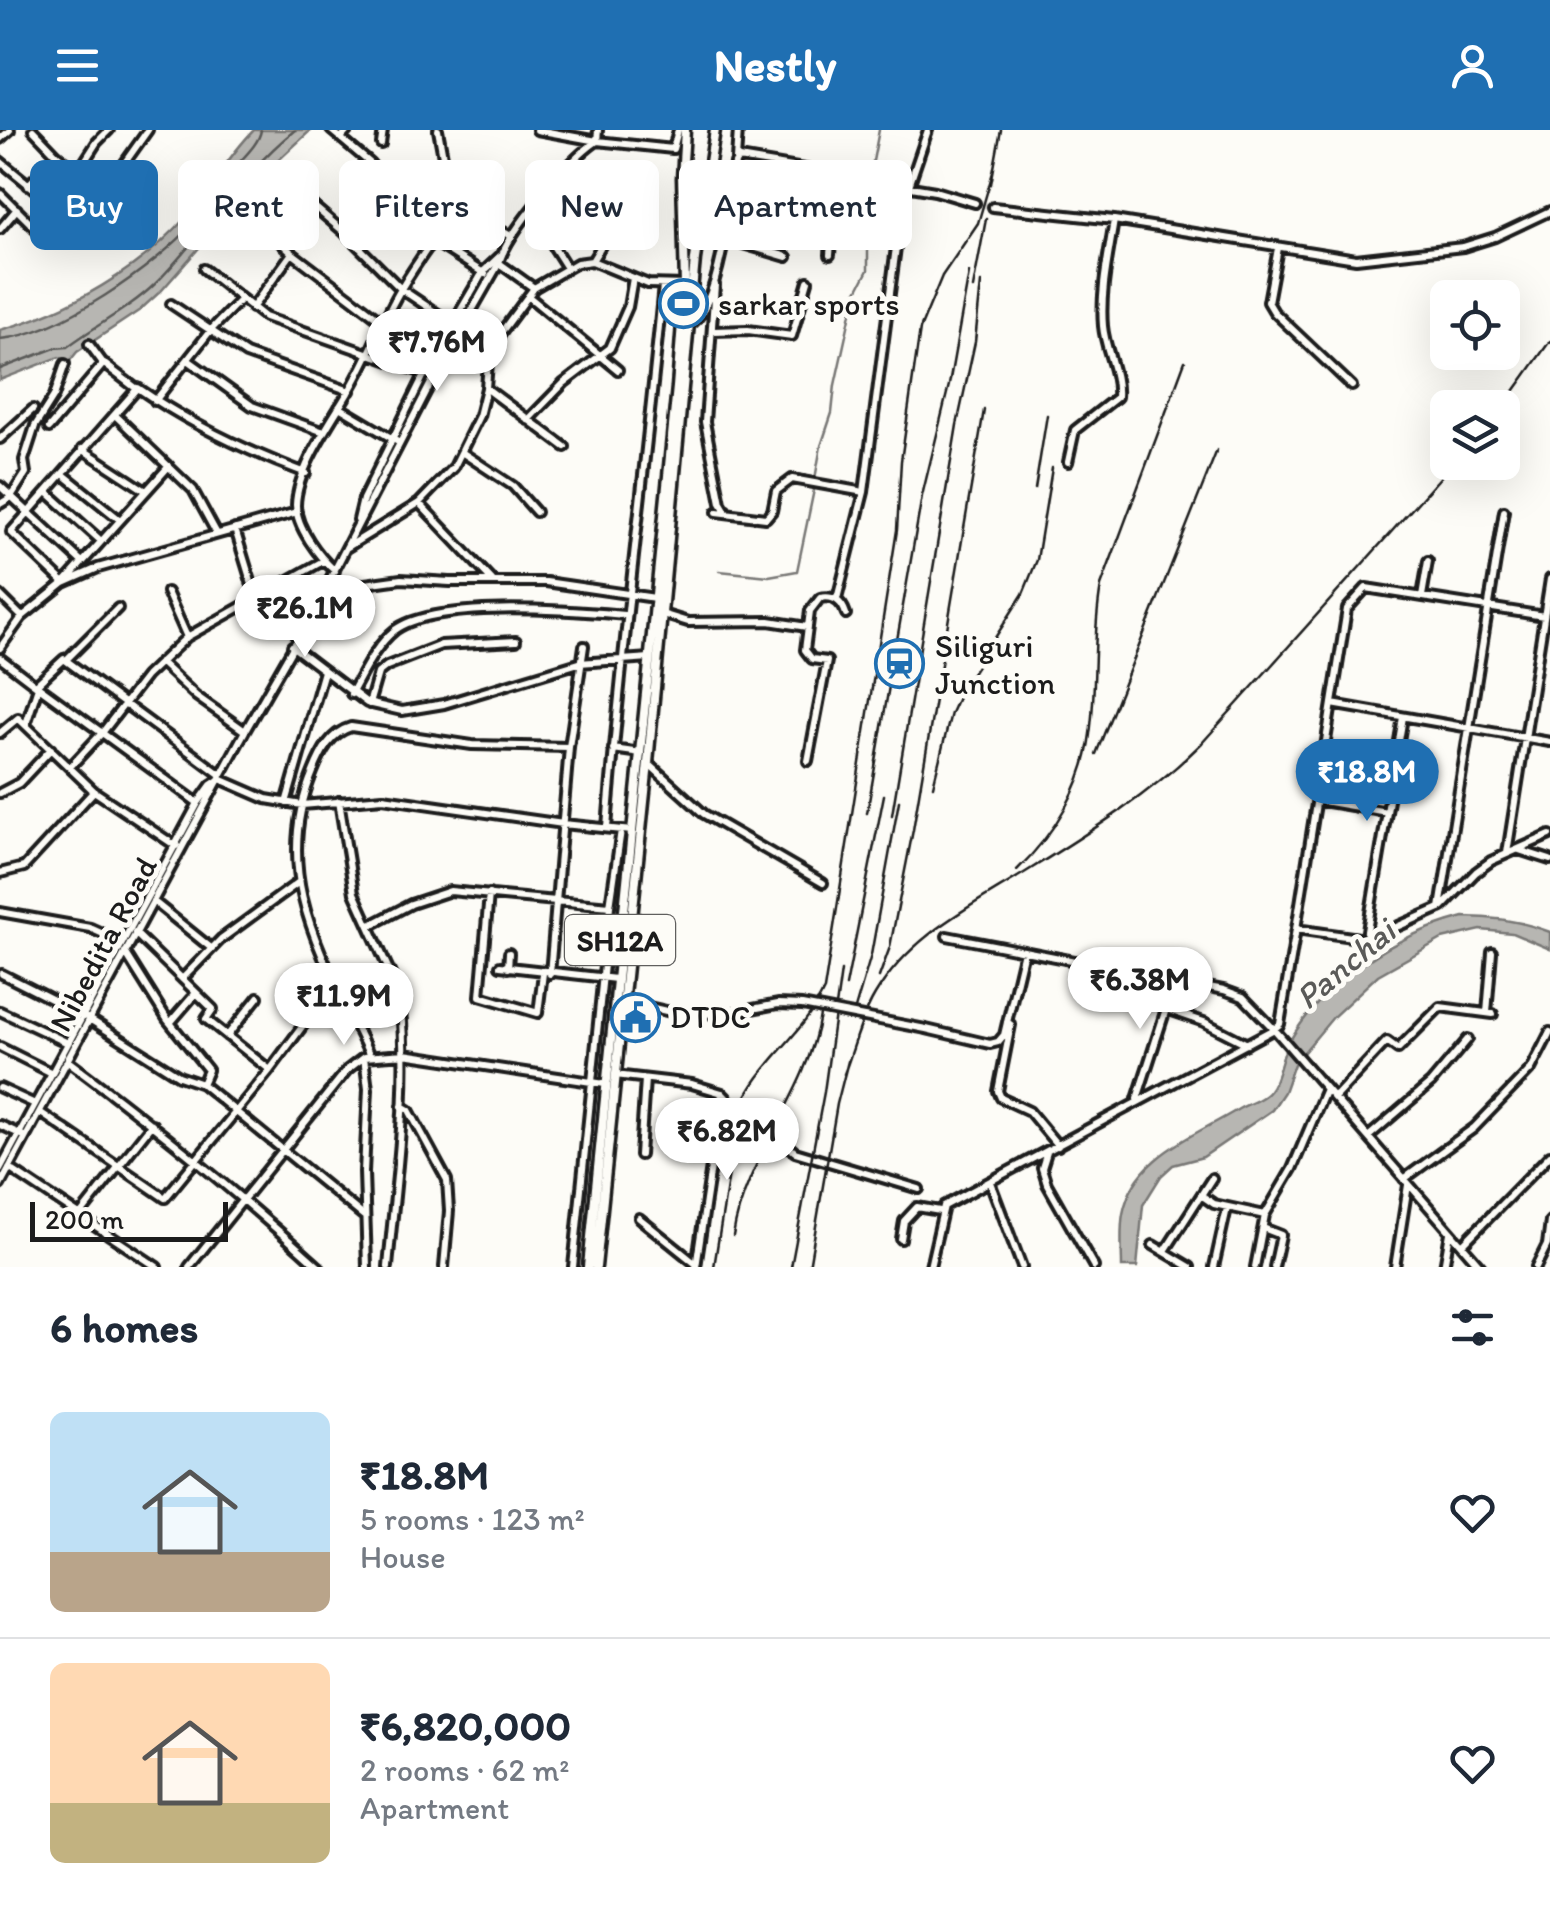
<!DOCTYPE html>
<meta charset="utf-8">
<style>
body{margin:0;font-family:Itim,sans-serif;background:#f2f2f3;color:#1f2937;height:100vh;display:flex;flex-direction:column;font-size:38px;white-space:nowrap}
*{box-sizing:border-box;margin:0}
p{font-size:32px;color:#747a83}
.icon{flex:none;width:55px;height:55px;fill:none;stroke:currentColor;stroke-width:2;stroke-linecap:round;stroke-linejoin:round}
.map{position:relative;height:1137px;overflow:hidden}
.drawer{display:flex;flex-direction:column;background:#fff;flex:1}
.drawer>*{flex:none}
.top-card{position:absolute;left:30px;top:30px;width:1000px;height:90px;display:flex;gap:20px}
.buttons{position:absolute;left:1430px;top:150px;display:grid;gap:20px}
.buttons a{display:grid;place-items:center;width:90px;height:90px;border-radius:15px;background:#fff;box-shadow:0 10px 40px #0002;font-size:50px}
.scale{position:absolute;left:30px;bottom:25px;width:198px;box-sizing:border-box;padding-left:10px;border:5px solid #1c1c1c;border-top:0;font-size:28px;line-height:35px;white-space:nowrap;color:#1c1c1c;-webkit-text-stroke:8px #fdfcf7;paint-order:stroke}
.price{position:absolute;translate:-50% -85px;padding:0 22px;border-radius:35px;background:#fff;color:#222;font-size:32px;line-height:65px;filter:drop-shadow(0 2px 5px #0008)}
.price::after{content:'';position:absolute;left:50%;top:60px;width:30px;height:22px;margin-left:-15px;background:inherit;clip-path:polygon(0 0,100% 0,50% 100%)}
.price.active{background:#1f6fb2;color:#fff}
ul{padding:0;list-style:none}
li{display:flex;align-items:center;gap:30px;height:250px;padding:0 50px}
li+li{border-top:2px solid #e0e1e3}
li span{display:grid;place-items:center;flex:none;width:280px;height:200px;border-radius:15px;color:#555}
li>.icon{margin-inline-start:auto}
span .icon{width:120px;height:120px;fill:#fffc;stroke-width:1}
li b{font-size:42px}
h2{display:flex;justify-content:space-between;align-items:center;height:120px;padding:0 50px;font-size:42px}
.tag{padding:0 35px;border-radius:15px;background:#fff;box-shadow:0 10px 40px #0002;font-size:35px;line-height:90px}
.tag.active{background:#1f6fb2;color:#fff}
header{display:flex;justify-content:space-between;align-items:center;height:130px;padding:0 50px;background:#1f6fb2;color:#fff;font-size:45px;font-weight:800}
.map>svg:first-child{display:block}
.water{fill:#b7b6b2;stroke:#797876;stroke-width:2.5}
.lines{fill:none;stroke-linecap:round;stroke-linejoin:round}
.shore{stroke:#5a5a58;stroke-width:2.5}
.stream{stroke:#797876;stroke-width:2.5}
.minor-tunnel{stroke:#dbdad6;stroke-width:6;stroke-dasharray:6 3;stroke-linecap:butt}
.minor-casing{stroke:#1c1c1c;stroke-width:14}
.major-casing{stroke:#1c1c1c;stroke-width:15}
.minor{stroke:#fdfcf7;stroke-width:6}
.major{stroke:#fdfcf7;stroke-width:8}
.rail{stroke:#1c1c1c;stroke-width:2.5}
.minor-bridge-casing{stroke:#1c1c1c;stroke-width:14;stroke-linecap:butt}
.minor-bridge{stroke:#fdfcf7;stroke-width:6}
.labels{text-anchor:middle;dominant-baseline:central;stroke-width:10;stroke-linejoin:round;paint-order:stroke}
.shield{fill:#fdfcf7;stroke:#605f5e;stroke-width:2.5}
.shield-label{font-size:30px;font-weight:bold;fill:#1c1c1c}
.poi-label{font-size:32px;fill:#1c1c1c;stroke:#fdfcf7;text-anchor:start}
.street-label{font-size:32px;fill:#1c1c1c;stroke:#fdfcf7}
.water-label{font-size:35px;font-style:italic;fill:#5a5a58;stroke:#fdfcf7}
</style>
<header><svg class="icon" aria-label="menu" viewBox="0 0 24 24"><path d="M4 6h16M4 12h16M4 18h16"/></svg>Nestly<svg class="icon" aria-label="person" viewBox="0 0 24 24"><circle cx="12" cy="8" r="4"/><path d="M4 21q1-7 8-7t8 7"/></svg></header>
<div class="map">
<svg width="1550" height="1137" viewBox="0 0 1550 1137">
<rect width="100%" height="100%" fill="#fdfcf7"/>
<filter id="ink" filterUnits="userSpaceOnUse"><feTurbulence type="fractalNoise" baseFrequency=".01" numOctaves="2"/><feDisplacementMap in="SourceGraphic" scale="20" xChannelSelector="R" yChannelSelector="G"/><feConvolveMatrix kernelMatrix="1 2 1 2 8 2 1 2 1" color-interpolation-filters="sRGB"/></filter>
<g filter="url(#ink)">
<!-- water -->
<path class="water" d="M254,0h57l-72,67 -12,19 -65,74 -22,20 -63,42 -8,10 -10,-5 -59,23v-50c69,-19 141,-61 188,-115 24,-28 40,-59 66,-85z
M1464,787c31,0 58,4 86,15v17l-38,-16 -31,-3 -39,9 -64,36 -44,41 -40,48 -10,28 -12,18 -69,47 -30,8 -12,11 -18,29 -6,62h-15c0,-17 -2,-37 1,-53 11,-58 70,-77 114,-104 8,-5 19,-8 27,-14 15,-10 16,-39 25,-54 37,-63 106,-107 175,-125z"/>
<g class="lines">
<!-- shore -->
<path class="shore" d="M0,209c60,-5 155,-72 195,-117 13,-15 22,-33 35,-49 10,-13 29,-28 31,-43
M0,239l55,-21 12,-1c29,-22 62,-38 88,-63 49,-49 85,-110 140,-154"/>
<!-- stream -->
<path class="stream" d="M815,349l6,-33 11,-33 3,-28 20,-90 13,-25v-83l11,-57
M719,441l50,5 28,-5 18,-86"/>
<!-- minor-tunnel -->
<path class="minor-tunnel" d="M975,73l18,4"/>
<defs>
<path id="minor" d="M33,0l24,25 51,41
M331,0l39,33 40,53 23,25 52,33
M438,0l11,59 9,17 53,30
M537,0l60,11 1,-11
M341,8l7,-8
M0,9l10,-9
M381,14l2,-14
M736,29l2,-29
M0,31l44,36 29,30
M79,40l18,-28 12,-12
M283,50l61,52 57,57 52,35
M28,55l29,-30
M909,56l19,-56
M0,63l45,45
M547,63l13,17 -14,25 21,33
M242,77l50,46 91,69
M993,77l121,13 242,39 107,-12 32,-10 55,-26
M67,91l54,-53 27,-38
M0,99l17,-20
M345,103l23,-30 20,-18
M726,109l61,18
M1278,118l-10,54 6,10 78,74
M830,125l2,-26 -8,-8 -1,-7 8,-41
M592,131l9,-15 5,-27
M499,133l35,25
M204,139l61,48 164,58
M715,155l-10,137 16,81 6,10
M528,166l90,74
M171,174l75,50 104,37
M252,178l40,-55
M689,195c30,-13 43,-130 46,-162l4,-5 196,33 40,12
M713,201l35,-1 44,6 16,-55
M89,214l14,19 34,26
M188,230l64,46 72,26
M486,258l79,59
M155,271l55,-70 30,-31
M339,277l59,35
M115,285l78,75 24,44
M528,290l36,-37 46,-35 18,-41 5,-29
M49,298l55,-65
M0,309l33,-30
M82,319l64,42
M463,323l50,33 23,26
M1068,332l7,-32 42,-33c2,-24 -12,-47 -14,-71 -3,-35 6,-72 11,-106
M169,336l-105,117 -53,-51 127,-144c52,36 108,63 168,85
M63,344l57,46
M0,356l82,76
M47,362l54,49
M419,373l73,77
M0,374l10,-6 16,-25 -2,-13 11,-34 19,-30 11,-32
M717,382l49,6 6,-7 4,-20 16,-12 72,13
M358,390l5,-21 68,-138 52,-89 17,-16
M235,399l21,69
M346,418l73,-45 35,-36 25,-51 7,-28 3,-39 45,-61 43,-25 15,-2 56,23 37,1
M335,441c-16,-14 -39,-44 -39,-66 1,-38 38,-87 56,-119 18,-31 30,-65 49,-97 17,-29 37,-56 57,-83
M167,462l20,45
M0,465l22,22
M1422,466l6,-35
M837,469l27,-107 40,-306
M312,484l53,-30 36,-5 49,3h96l109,16
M662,484l26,8 81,-1 38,6
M292,516l75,57 35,8 42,-7 135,-41 71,-5
M0,518l22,-31 42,-34 34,-15 199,-56
M0,528l38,29 -12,37
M66,530l52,-52
M160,532l36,34 49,35
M37,554l27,-25 157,116
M39,557l159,116
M351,564c13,-23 24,-48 44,-64 41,-31 180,-19 231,-15
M369,574l9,-31 9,-7 54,-21 75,-4
M1332,574l218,38
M0,603l18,-15 76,73 82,55
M613,619l28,4
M808,631l19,-100 -15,-2 -7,-9 5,-39 10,-13c13,-3 22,3 26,16
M648,633l56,51 119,69
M70,637l32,-34 44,-57 41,-39 136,-76
M220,649l46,20 36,6 81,-7 180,26 69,7
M0,663l19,-10 32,-34
M1317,670l70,12
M339,671l15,92 45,99c12,91 -3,184 -11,275
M286,673l38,-132
M607,698c14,-181 39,-361 56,-543
M1519,720l31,10
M1507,723l43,-274
M0,743l24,-6 70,-76
M489,764l-9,102 58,17 5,-40
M153,771l58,47
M1440,778l64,-397
M0,782l90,16 31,14
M369,796l42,-22 39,-13 160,15
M1296,799l51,-320 19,-21 178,28
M135,803l78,76 -7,10 64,51
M947,806l277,54 19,7 31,32 207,238
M1366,807l37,-220
M125,822l42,67 41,51 -6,14
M500,836l116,13
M508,838l1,-15
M2,844l81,41 96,61 23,8 163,133
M550,844l19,-227 15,-101
M182,849l39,-40 78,-57
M623,871l52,12
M0,881l68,32
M1487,883l5,-61
M1007,892l4,3 -13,66 3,7 28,13 29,35
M170,893l25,-29
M926,899l64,15 8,-2 6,-7 20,-84
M227,906l31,-39
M0,917l52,26
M370,926c-43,-94 -102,-177 -57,-284 8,-20 17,-39 38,-45l121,18 97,2
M364,927l4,32 -4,83 3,95
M68,931c87,65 171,133 251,206
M615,945l77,9 30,9 17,18 14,4 42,37 124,37
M0,958l35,16
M1334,968l53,-57 11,8 42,-42 53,7
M1137,969l29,-90 38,13 43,22
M402,976l7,4 38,70 2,31 -5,56
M41,983l124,85 105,-128 63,-85
M0,995l22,10
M1368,1007l63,-54 37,-44
M1047,1022l-5,16 5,16 47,83
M640,1025l5,-76
M9,1038l148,99
M0,1039l198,-366 13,-18 9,-6
M1404,1049l70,-51 57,-59 19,-37
M990,1052l32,85
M0,1055l245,-454 67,-117 122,-237 65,-114c9,-32 70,-103 98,-122l76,8 5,-19
M1201,1065l13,9 51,11
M81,1084l71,-90
M639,1088l57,46
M1263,1098l18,7 -7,32
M901,1109l3,-18 13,-14 23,4
M1153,1115l37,22
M1462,1115l88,-90
M1165,1121l47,-73
M189,1137l158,-197 17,-13 40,-3 201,30
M573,1137l37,-361 11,-76
M696,1137l26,-174
M930,1137l14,-61 330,-177 6,-5 16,-95 63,9 17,-2 66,-29 34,-35 15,-11 59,-26
M1214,1137l13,-59
M1255,1137l10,-52 27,-46 34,-80
M1395,1137l13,-82
M1444,1137l6,-34
M1536,1137l11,-22 3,-24"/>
<path id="major" d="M588,1137l89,-880 8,-102 -3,-107 3,-48
M596,1137l52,-504 47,-504 20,-129"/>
</defs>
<!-- minor casing -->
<use href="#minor" class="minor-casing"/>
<!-- major casing -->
<use href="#major" class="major-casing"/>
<!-- minor -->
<use href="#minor" class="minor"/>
<!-- major -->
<use href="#major" class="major"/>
<!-- rail -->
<path class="rail" d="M991,54l10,-54
M973,158l13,-69
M1502,278l48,-67
M1035,359l12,-74
M1096,624l121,-304
M933,656l18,-73 10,-22 62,-97 14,-34 15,-92
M867,683l55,-317 27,-111 20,-112
M892,685l65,-390 18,-83 6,-59
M1017,740c37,-36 67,-84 73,-136 7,-49 2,-99 11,-148l84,-225
M879,847l11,-30 23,-117 71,-420
M846,856l38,-191
M853,886l18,-61 28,-154
M844,944c10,-26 17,-56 31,-79 35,-60 97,-89 154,-125 61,-38 122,-76 173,-127l252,-281
M733,1106c12,-80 74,-140 87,-221
M714,1137l25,-156c19,-48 63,-74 85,-121l73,-460 4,-69 19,-132 22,-53 36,-53 15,-51
M791,1137l33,-175 17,-121
M809,1137l28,-163 11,-43"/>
<defs>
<path id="minor-bridge" d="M675,883l51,1 52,-10 24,1 124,24"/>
</defs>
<!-- minor-bridge casing -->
<use href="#minor-bridge" class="minor-bridge-casing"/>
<!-- minor-bridge -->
<use href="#minor-bridge" class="minor-bridge"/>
</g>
</g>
<!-- icons -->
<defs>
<symbol id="stadium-ring" viewBox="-11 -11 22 22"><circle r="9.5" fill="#fdfcf7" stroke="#1f6fb2" stroke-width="1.5"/><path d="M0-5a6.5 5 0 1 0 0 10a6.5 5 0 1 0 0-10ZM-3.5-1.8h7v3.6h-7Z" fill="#1f6fb2"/></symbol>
<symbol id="station-ring" viewBox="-11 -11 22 22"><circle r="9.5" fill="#fdfcf7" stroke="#1f6fb2" stroke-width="1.5"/><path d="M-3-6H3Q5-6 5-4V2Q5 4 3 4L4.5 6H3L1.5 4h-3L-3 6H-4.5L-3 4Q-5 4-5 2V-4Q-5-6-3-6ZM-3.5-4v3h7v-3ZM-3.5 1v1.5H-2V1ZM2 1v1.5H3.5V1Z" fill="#1f6fb2"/></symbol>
<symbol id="civic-ring" viewBox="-11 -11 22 22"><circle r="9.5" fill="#fdfcf7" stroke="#1f6fb2" stroke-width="1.5"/><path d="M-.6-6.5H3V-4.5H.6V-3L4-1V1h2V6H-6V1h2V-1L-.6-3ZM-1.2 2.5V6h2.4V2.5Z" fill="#1f6fb2"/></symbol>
</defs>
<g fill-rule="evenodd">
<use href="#stadium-ring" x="656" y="146" width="55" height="55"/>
<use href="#station-ring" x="872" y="506" width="55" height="55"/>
<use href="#civic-ring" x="608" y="860" width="55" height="55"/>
</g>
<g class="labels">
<!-- shield labels -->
<rect class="shield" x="565" y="785" width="110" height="50" rx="8"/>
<g class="shield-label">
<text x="620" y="810">SH12A</text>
</g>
<!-- poi labels -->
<g class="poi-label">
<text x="718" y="174">sarkar sports</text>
<text x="935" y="516">Siliguri<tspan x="935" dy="37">Junction</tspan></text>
<text x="670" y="887">DTDC</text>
</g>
<!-- street labels -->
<g class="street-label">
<text transform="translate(103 814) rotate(-62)">Nibedita Road</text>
</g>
<!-- water labels -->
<g class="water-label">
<text transform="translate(1345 834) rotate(-40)">Panchai</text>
</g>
</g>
</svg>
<div class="buttons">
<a><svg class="icon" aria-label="locate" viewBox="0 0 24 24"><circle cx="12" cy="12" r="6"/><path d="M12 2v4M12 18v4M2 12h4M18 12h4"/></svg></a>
<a><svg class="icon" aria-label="layers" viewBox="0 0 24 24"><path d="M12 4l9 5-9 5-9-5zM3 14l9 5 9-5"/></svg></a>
</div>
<div class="scale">200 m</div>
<b class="price" style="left:437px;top:264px">₹7.76M</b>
<b class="price" style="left:305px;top:530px">₹26.1M</b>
<b class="price active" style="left:1367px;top:694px">₹18.8M</b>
<b class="price" style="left:1140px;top:902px">₹6.38M</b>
<b class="price" style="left:344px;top:918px">₹11.9M</b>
<b class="price" style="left:727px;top:1053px">₹6.82M</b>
<div class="top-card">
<a class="tag active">Buy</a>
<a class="tag">Rent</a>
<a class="tag">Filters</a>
<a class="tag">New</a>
<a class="tag">Apartment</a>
</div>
</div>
<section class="drawer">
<h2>6 homes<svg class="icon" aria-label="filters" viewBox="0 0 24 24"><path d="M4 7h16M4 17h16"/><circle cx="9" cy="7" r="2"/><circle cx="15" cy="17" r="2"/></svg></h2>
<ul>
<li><span style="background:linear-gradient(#bfe0f5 70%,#b9a48a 0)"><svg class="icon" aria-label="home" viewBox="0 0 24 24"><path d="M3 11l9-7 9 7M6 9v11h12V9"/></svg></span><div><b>₹18.8M</b><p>5 rooms · 123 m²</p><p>House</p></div><svg class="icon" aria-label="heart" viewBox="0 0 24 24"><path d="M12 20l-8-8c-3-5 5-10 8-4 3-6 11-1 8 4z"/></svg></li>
<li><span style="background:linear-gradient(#ffd9b3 70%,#c2b280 0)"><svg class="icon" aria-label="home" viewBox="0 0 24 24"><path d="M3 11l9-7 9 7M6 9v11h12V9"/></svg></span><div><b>₹6,820,000</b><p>2 rooms · 62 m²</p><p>Apartment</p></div><svg class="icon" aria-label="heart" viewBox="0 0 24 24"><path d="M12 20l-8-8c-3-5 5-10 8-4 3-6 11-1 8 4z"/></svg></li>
</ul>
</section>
